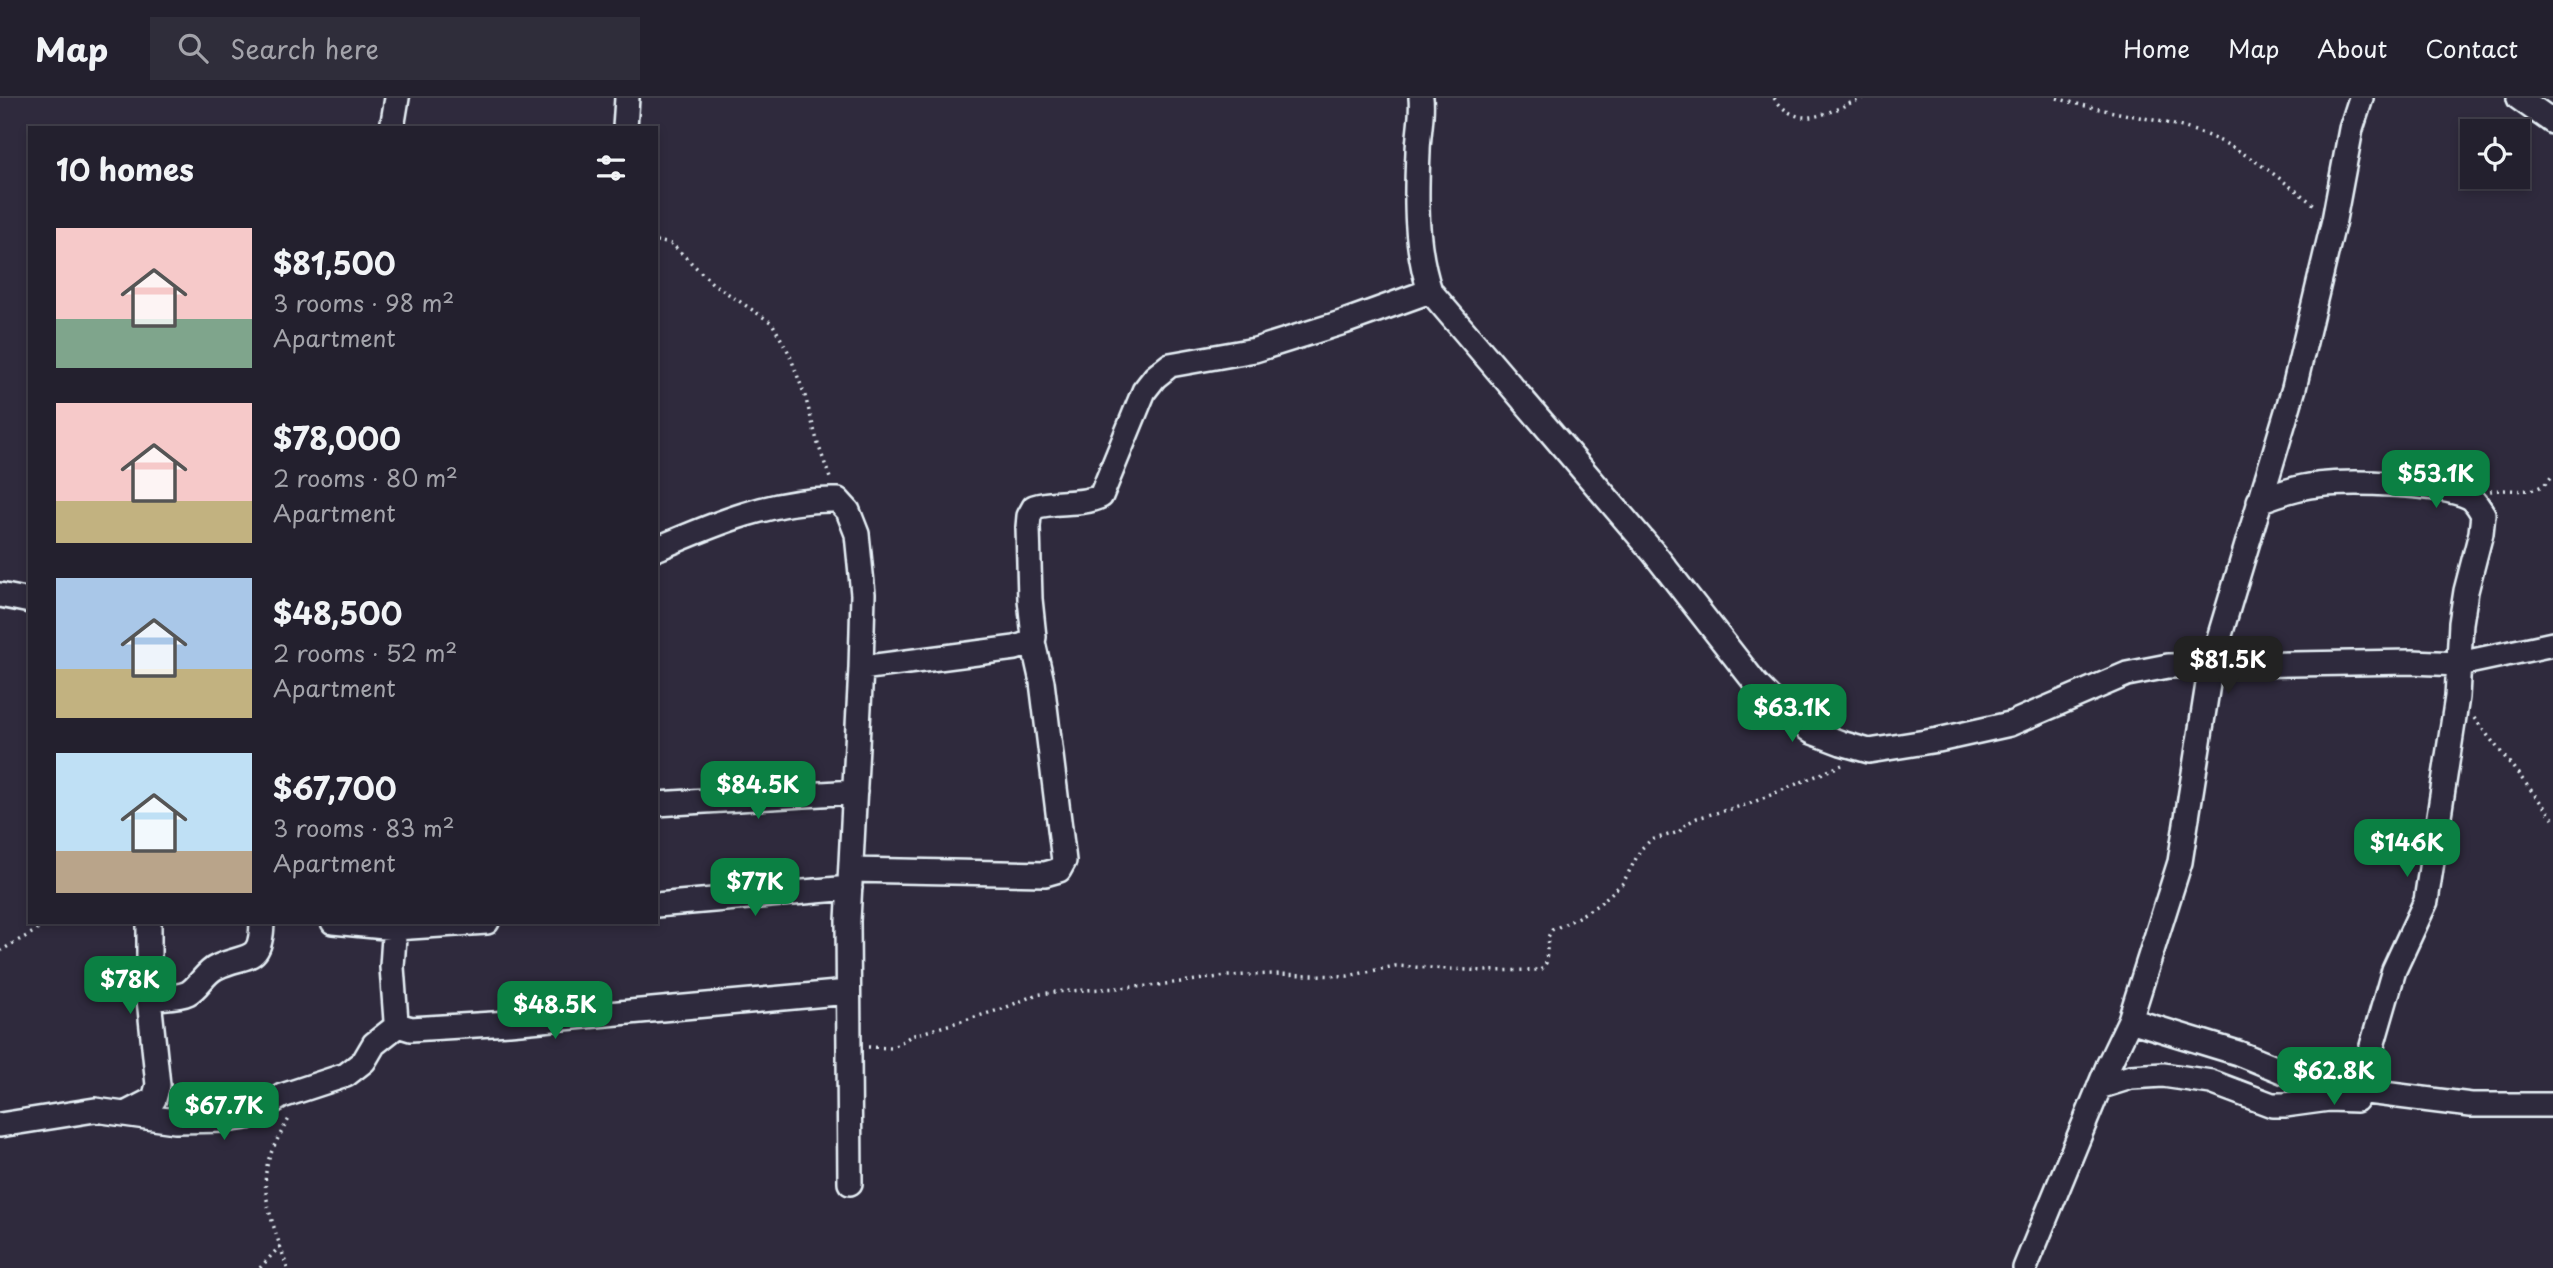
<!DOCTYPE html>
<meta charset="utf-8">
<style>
body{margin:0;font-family:"Playpen Sans",sans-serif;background:#2f2d3a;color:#f1f3f6;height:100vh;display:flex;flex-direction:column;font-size:26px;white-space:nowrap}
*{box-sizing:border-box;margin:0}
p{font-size:23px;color:#a3a3aa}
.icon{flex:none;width:38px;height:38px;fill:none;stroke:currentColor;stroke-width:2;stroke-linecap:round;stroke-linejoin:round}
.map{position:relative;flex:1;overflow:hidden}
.sheet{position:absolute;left:28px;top:28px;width:630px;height:798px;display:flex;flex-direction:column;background:#23202e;border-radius:0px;box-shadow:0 4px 10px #0003,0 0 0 2px #403e4a}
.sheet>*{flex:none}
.buttons{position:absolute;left:2460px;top:21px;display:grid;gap:14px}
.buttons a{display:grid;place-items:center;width:70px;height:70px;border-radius:0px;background:#23202e;box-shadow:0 4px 10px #0003,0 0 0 2px #403e4a;font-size:35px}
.price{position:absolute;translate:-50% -60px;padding:0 16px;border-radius:14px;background:#0b8043;color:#fff;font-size:23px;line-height:46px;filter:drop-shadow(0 2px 4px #0008)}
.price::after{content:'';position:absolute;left:50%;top:42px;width:21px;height:16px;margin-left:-10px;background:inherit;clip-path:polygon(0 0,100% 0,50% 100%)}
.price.on{background:#222;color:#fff}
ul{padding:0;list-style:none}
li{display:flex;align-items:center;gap:21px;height:175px;padding:0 28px}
li span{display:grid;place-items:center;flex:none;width:196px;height:140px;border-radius:0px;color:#555}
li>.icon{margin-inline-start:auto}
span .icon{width:84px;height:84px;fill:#fffc;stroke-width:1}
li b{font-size:30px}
h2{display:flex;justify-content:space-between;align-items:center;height:84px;padding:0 28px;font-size:30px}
header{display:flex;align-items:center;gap:42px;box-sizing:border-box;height:98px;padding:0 35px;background:#23202e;border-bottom:2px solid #403e4a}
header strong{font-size:33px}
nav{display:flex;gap:38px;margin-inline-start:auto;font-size:24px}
.search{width:490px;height:63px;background:#2f2d3a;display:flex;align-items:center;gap:18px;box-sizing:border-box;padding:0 24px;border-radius:0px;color:#a3a3aa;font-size:26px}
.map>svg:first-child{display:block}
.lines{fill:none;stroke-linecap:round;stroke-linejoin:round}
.minor-casing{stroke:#e8f1f8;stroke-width:28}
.path{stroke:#e8f1f8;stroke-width:3.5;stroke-dasharray:2 5;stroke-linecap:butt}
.minor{stroke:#2f2a3d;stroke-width:23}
</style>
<header>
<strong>Map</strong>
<div class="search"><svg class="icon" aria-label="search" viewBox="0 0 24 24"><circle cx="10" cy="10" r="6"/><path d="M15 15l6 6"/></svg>Search here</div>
<nav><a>Home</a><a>Map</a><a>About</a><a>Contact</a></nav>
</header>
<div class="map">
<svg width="2553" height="1170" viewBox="0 0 2553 1170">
<rect width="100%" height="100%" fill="#2f2a3d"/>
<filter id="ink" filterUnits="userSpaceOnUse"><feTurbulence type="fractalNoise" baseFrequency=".0143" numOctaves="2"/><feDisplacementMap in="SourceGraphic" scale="14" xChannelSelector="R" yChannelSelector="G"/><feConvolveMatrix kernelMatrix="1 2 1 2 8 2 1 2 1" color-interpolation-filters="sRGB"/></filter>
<g filter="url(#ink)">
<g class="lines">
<defs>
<path id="minor" d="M1421,0c2,18 -3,36 -3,54 -2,46 -3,95 12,139l223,261 104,133 23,23 32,24 29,11 28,8 69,-11 72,-16 117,-50 41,-8 244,-4 47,2 94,-20
M2519,0l34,24
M392,30l5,-30
M625,30l2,-30
M2259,403c19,-7 38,-14 58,-16 32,-4 124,-2 152,12 6,3 10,11 14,17l-2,19 -15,58 -5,32 -4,74 -31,204 -32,69 -35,121
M656,451c58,-25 119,-51 182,-49l10,11 9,23 6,60 -2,74 -13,253 2,262
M0,497l30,6
M861,570l154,-20 18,-6 1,-5 -4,-38 -2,-72 1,-11 5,-9c22,-7 47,-1 67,-11l43,-105 11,-14 15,-12 85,-15 89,-28 86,-31
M656,706l199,-12
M851,772l194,4 14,-4 5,-9 -22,-179 -9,-40
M656,807l194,-17
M333,824l62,6 92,-6
M395,824l-3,45 4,54 2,4 13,4 98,-6 339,-31
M149,901c11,-2 29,-1 39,-6 11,-6 17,-21 29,-26 30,-14 44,-2 45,-45
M2130,922l108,33 49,20 72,18 112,14h82
M2099,989l32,-10 32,-2 48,7 61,23h13l44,-6 27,1
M125,1016l29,-15 4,-14 -9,-86v-77
M0,1027l95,-15 80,11 51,-1 21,-3 35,-21 64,-21 18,-14 10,-17 24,-19
M2025,1170l83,-202 22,-46 50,-158 31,-197 83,-277 40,-168 17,-91 10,-31"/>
</defs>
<!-- minor casing -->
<use href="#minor" class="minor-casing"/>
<!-- path -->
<path class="path" d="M1774,0c28,37 56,11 90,0
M2057,0c52,17 110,19 161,42 35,16 67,43 98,66
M656,143l16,3 40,39 60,40 17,30 16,43 13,48 13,37
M2490,393c23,-4 49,8 63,-17
M2474,620l79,100
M0,853l51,-29
M868,949l24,1 19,-12 91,-27 33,-14 19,-3 96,-6 77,-10 46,-2 75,2 47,-10 90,5 56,-1 5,-7 2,-26 4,-7 23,-11 24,-15 24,-21 18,-34 10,-9 28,-8 7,-8 11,-6 52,-14 93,-39
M260,1170l21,-23
M287,1170c-8,-29 -25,-65 -21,-96 2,-19 15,-39 24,-55"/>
<!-- minor -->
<use href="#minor" class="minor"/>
</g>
</g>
</svg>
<div class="buttons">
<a><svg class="icon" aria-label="locate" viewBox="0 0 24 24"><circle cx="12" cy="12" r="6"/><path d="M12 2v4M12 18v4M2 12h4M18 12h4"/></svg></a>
</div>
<b class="price" style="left:2436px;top:412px">$53.1K</b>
<b class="price on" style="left:2228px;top:598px">$81.5K</b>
<b class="price" style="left:1792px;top:646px">$63.1K</b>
<b class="price" style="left:758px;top:723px">$84.5K</b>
<b class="price" style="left:2407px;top:781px">$146K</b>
<b class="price" style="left:755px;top:820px">$77K</b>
<b class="price" style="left:130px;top:918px">$78K</b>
<b class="price" style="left:555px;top:943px">$48.5K</b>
<b class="price" style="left:2334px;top:1009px">$62.8K</b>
<b class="price" style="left:224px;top:1044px">$67.7K</b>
<section class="sheet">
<h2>10 homes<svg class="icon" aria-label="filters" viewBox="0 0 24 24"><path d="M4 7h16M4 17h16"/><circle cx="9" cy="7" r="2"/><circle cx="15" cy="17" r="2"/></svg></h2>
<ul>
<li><span style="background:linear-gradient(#f6c9c9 65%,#7fa58c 0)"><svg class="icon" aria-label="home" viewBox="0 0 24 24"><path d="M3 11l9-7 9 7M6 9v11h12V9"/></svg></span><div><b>$81,500</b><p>3 rooms · 98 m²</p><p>Apartment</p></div></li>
<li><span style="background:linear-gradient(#f6c9c9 70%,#c2b280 0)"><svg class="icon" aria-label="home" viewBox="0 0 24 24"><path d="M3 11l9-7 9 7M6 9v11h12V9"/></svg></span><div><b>$78,000</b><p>2 rooms · 80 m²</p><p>Apartment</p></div></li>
<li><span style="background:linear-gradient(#a9c7e8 65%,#c2b280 0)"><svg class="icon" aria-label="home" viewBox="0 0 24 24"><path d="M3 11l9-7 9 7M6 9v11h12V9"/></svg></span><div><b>$48,500</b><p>2 rooms · 52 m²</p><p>Apartment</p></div></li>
<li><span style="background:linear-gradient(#bfe0f5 70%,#b9a48a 0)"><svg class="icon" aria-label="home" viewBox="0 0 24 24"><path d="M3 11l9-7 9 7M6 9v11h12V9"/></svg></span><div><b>$67,700</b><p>3 rooms · 83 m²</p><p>Apartment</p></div></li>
</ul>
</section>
</div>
